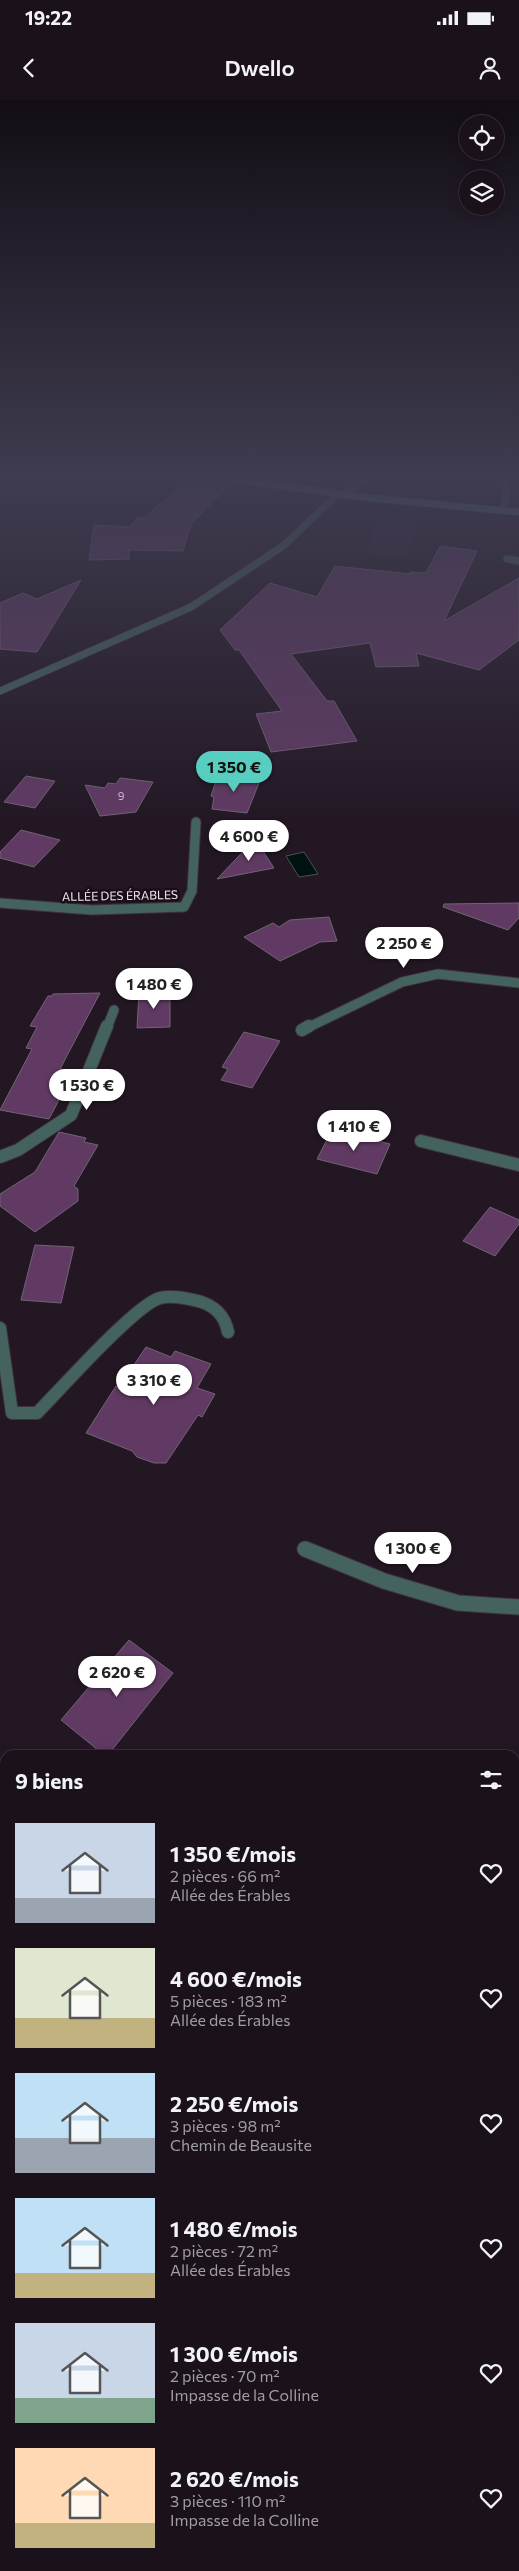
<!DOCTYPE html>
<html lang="fr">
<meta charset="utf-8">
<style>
body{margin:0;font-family:Commissioner,sans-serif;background:#271f28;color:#f1f3f6;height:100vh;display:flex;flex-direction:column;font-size:19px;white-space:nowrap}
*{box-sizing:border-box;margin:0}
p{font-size:16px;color:#9f9da3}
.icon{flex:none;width:28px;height:28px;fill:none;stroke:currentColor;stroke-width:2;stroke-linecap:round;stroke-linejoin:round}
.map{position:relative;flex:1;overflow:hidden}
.panel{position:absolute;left:0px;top:1650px;width:520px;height:821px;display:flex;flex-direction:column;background:#1a111b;border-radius:15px 15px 0 0;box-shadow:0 2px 12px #0003,0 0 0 1px #38313a}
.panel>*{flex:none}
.controls{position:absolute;left:459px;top:15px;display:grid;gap:10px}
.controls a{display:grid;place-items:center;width:45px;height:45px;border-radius:50%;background:#1a111b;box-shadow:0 2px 12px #0003,0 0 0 1px #38313a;font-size:25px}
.price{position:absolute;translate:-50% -42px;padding:0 11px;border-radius:18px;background:#fff;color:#222;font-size:16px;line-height:32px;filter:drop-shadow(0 1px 2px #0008)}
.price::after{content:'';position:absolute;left:50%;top:30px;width:15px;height:11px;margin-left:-8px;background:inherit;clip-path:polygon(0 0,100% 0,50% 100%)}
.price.on{background:#58cec0;color:#111}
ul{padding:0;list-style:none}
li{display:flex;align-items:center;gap:15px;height:125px;padding:0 15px}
li span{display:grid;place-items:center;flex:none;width:140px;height:100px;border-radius:0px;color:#555}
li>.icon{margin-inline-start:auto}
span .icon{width:60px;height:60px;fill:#fffc;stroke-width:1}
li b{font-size:21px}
h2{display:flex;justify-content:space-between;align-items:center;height:60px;padding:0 15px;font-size:21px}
.status{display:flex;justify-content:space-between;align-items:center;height:35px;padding:0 25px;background:#1a111b;direction:ltr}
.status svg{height:14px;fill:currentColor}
header{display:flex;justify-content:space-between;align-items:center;height:65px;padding:0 15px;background:#1a111b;font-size:22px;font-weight:600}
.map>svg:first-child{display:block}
.green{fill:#341d36}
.water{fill:#001310;stroke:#485253}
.building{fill:#603a63;stroke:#726474}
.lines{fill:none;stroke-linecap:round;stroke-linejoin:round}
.lane-far2-casing{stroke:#403440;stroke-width:8}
.lane-far1-casing{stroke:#403440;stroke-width:14}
.lane-casing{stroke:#403440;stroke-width:21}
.street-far3-casing{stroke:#403440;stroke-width:8}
.street-far2-casing{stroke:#403440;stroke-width:11}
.street-far1-casing{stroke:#403440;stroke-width:14}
.street-casing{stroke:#403440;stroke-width:17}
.secondary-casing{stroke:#403440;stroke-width:8}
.lane-far2{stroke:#44635f;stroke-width:7}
.lane-far1{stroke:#44635f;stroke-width:12}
.lane{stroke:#44635f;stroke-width:19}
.street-far3{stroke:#44635f;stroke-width:7}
.street-far2{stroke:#44635f;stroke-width:9}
.street-far1{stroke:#44635f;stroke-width:12}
.street{stroke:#44635f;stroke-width:15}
.secondary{stroke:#598c85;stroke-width:7}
.labels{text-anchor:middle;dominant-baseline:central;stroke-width:5;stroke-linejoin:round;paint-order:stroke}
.far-number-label{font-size:11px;fill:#cbbbcc}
.far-street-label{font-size:12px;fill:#efe6ef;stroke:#1a0e1b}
</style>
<div class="status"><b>19:22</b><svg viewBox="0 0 49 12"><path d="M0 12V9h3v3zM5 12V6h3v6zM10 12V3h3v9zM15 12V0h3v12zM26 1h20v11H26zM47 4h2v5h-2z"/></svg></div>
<header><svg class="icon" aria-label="back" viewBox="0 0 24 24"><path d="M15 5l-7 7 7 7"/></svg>Dwello<svg class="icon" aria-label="person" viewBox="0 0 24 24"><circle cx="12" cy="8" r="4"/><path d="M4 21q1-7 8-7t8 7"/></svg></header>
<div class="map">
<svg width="519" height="2471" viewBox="0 0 519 2471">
<rect width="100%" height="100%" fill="#231724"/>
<!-- green -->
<path class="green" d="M378,420l40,4 -12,34 -41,-4z"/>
<!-- water -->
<path class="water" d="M304,752l14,22 -19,3 -13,-21z"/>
<!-- building -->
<path class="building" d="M190,378l41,6 -40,40 -8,27 -54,-1v9l-40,1 5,-35 36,2 8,-10 6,1z
M440,446l37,5 -33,70 75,-43v62l-40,30 -63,-17 3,13 -43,1 -6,-24 -79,11 36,47h7l23,40 -86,11 -15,-38 26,-3 -43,-61h-4l-15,-20 50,-47 47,14 18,-31 75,8v-2l16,1z
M81,480l-44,72 -37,-3v-46l23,-10 14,6z
M218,675l43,3 -14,35 -35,-4 2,-12 -3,-1z
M26,676l29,5 -20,27 -31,-6z
M120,678l33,4 -17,30 -36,4 -15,-31 20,3 3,-5 8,1z
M21,730l39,10 -26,27 -34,-9v-6z
M255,739l19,29 -57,11z
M519,803v15l-11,12 -65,-23 1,-3z
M329,817l8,24 -17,1 -40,19 -36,-24 29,-14 6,4 11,-7z
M170,891v36l-33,1 2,-36z
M100,893l-40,76 14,2 -25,48 -49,-9 32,-61 -6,-1 11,-21 -7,-1 18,-30h4l1,-2z
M244,932l36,9 -28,47 -31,-8 7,-11 -6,-2z
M332,1030l58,14 -13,30 -60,-15z
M59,1032l27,6 -2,4 14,3 -24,41 4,3v12l-43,31 -35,-26v-12l35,-22z
M490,1107l29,13v4l-24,32 -32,-15z
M35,1145l39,2 -13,56 -40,-3z
M146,1247l25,10 4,-6 36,13 -14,24 18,6 -13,23 -4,-2 -32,48h-12l-17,-6 -5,-6 -46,-18 30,-47 3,1z
M129,1540l44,33 -65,82h-4l-43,-35z"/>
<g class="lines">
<defs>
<path id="lane-far2" d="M507,459l12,2"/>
<path id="lane-far1" d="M0,1228l12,85h25c22,-22 99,-109 123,-115 12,-3 26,0 38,3 16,4 27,15 30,31"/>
<path id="lane" d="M313,2466l4,5"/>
<path id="street-far3" d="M345,395l19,-17
M504,411l3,-33
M0,591l191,-84 92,-61 55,-52"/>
<path id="street-far2" d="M0,803l92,7 92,-3 8,-16 4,-69
M107,928l7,-18
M307,928l95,-46 36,-8 81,9"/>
<path id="street-far1" d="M302,930l7,-4
M421,1041l98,24
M0,1057l18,-7 53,-35 36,-89"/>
<path id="street" d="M305,1449l79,32 74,22 61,4"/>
<path id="secondary" d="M224,378l147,20 148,14"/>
</defs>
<!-- lane-far2 casing -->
<use href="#lane-far2" class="lane-far2-casing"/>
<!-- lane-far1 casing -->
<use href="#lane-far1" class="lane-far1-casing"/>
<!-- lane casing -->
<use href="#lane" class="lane-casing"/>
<!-- street-far3 casing -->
<use href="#street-far3" class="street-far3-casing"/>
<!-- street-far2 casing -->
<use href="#street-far2" class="street-far2-casing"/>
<!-- street-far1 casing -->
<use href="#street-far1" class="street-far1-casing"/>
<!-- street casing -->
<use href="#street" class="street-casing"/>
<!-- secondary casing -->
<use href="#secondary" class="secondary-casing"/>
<!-- lane-far2 -->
<use href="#lane-far2" class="lane-far2"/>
<!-- lane-far1 -->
<use href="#lane-far1" class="lane-far1"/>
<!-- lane -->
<use href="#lane" class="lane"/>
<!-- street-far3 -->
<use href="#street-far3" class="street-far3"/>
<!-- street-far2 -->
<use href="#street-far2" class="street-far2"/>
<!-- street-far1 -->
<use href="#street-far1" class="street-far1"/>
<!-- street -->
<use href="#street" class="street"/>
<!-- secondary -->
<use href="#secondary" class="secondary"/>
</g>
<!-- sky -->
<linearGradient id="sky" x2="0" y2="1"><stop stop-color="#130d14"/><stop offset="0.52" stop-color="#3f3c50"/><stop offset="1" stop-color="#3f3c50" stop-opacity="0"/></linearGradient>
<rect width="519" height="724" fill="url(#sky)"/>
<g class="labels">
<!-- far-number labels -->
<g class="far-number-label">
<text x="121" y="695">9</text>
</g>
<!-- far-street labels -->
<g class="far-street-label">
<text transform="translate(120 795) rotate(-1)">ALLÉE DES ÉRABLES</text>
</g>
</g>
</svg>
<div class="controls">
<a><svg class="icon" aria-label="locate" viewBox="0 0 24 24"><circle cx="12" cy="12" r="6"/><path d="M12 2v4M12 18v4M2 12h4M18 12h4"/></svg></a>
<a><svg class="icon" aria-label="layers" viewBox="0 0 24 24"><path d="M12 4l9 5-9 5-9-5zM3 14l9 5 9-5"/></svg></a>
</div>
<b class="price on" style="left:234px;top:693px">1 350 €</b>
<b class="price" style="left:249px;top:762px">4 600 €</b>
<b class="price" style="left:404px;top:869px">2 250 €</b>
<b class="price" style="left:154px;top:910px">1 480 €</b>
<b class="price" style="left:87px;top:1011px">1 530 €</b>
<b class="price" style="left:354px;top:1052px">1 410 €</b>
<b class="price" style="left:154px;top:1306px">3 310 €</b>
<b class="price" style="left:413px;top:1474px">1 300 €</b>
<b class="price" style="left:117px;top:1598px">2 620 €</b>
<section class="panel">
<h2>9 biens<svg class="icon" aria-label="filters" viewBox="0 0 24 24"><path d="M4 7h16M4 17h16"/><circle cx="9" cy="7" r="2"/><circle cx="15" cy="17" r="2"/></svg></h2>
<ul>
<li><span style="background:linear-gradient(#c9d6e8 75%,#9aa5b1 0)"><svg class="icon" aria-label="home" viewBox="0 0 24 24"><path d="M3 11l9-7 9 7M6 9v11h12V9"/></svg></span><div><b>1 350 €/mois</b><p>2 pièces · 66 m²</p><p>Allée des Érables</p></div><svg class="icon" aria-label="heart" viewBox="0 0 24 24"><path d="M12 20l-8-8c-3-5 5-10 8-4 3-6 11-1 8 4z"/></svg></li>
<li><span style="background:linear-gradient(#dfe7d0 70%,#c2b280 0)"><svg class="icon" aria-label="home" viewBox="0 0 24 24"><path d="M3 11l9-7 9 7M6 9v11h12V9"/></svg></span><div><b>4 600 €/mois</b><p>5 pièces · 183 m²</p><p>Allée des Érables</p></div><svg class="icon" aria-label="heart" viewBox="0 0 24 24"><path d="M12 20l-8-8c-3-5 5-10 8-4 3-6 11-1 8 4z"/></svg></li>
<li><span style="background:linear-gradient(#bfe0f5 65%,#9aa5b1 0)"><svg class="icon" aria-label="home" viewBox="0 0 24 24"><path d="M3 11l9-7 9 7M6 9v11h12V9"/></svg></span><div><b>2 250 €/mois</b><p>3 pièces · 98 m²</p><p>Chemin de Beausite</p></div><svg class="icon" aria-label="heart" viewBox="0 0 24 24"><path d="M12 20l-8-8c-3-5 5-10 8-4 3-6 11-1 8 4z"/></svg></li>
<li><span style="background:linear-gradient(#bfe0f5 75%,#c2b280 0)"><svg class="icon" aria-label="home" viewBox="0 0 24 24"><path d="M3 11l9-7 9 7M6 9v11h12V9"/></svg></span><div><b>1 480 €/mois</b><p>2 pièces · 72 m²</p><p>Allée des Érables</p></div><svg class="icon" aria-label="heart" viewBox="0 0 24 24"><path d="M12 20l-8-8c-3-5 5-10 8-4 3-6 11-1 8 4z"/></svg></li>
<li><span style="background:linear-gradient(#c9d6e8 75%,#7fa58c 0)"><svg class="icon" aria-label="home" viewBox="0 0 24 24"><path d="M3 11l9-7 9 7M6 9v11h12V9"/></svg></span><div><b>1 300 €/mois</b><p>2 pièces · 70 m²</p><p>Impasse de la Colline</p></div><svg class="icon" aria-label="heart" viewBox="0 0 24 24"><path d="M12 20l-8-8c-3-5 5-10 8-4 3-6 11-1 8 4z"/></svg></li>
<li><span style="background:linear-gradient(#ffd9b3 75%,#c2b280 0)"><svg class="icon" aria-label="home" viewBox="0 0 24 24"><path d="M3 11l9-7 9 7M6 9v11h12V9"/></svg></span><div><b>2 620 €/mois</b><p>3 pièces · 110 m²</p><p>Impasse de la Colline</p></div><svg class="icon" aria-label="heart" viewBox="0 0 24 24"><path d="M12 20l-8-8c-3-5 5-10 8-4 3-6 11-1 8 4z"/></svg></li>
</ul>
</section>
</div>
